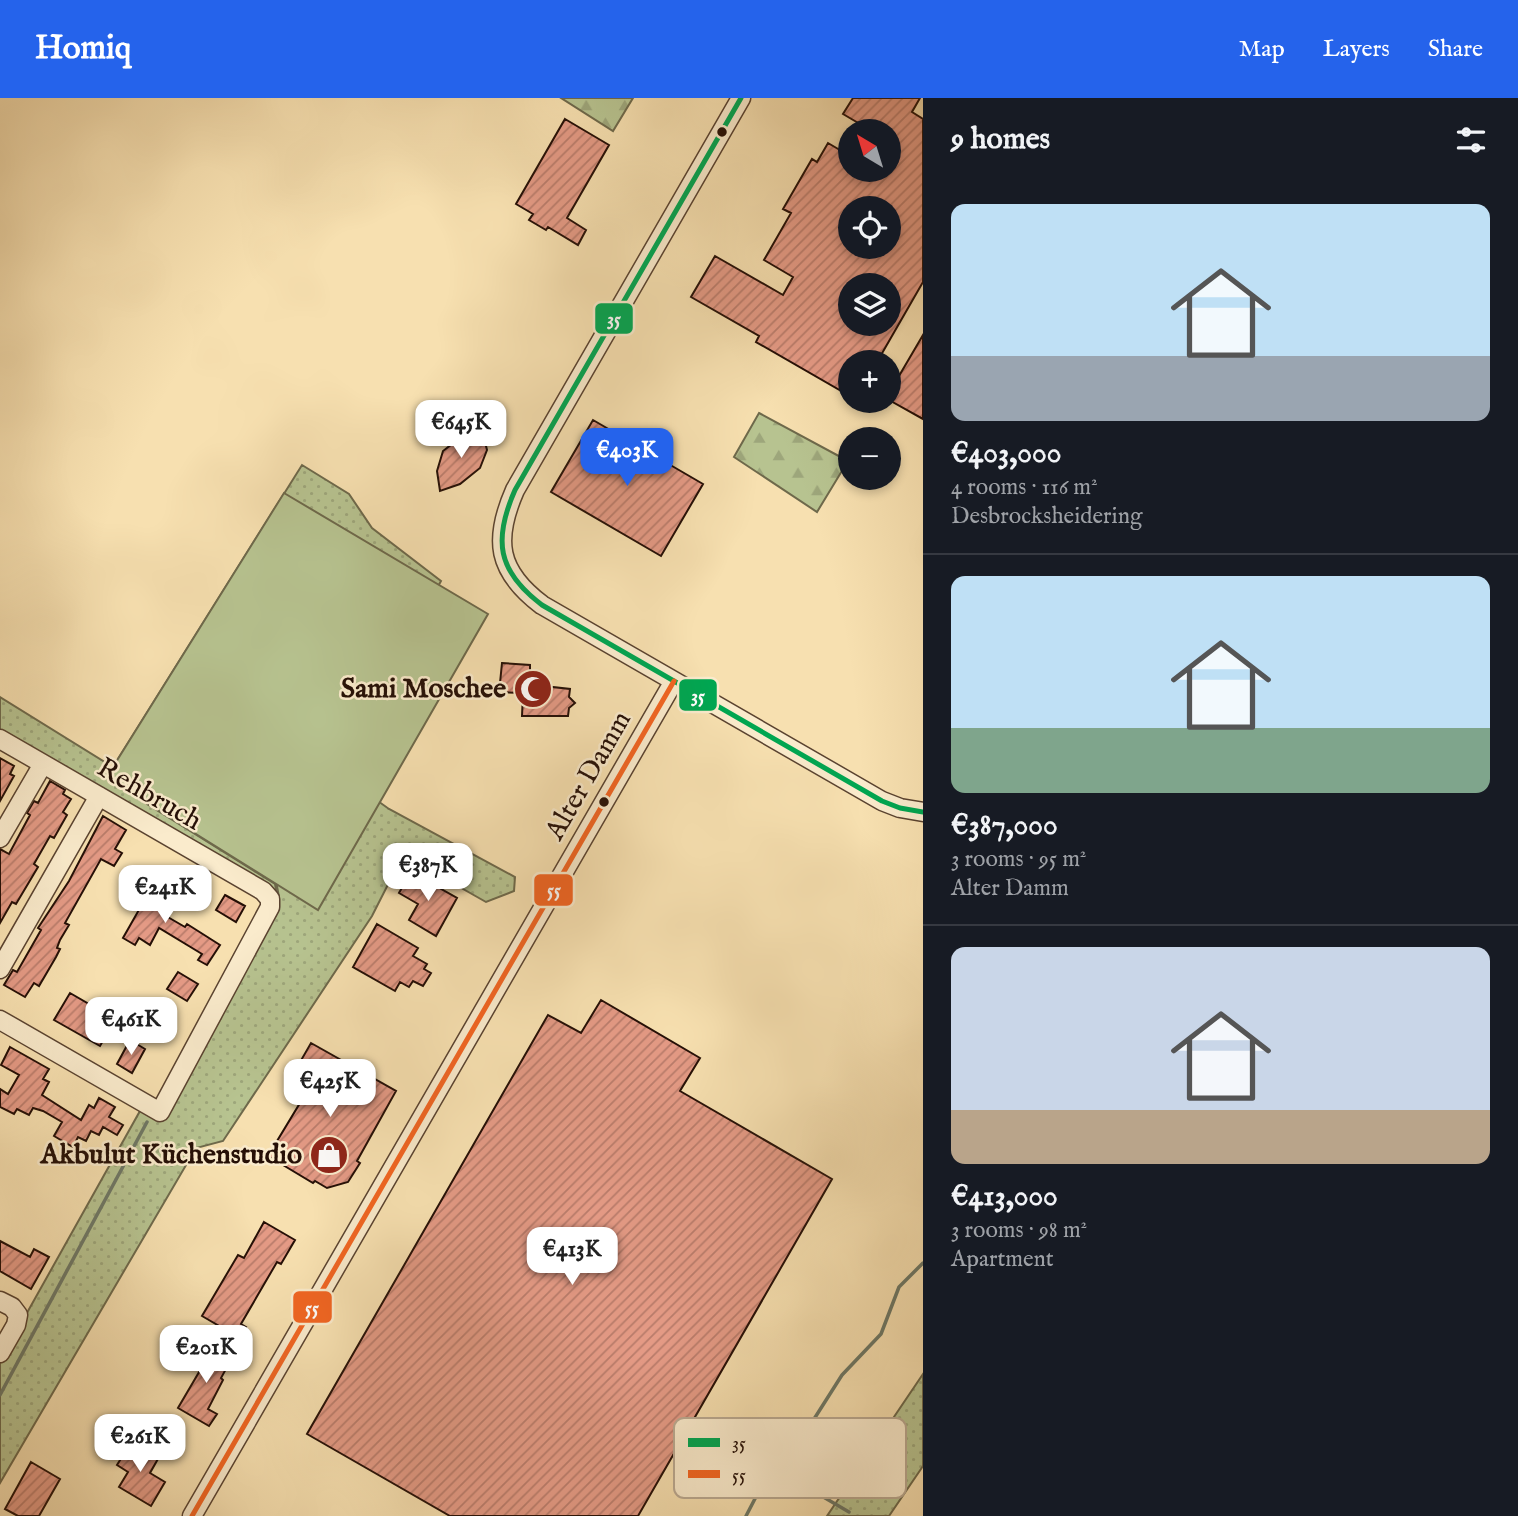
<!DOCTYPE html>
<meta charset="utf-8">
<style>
body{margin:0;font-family:"IM FELL English",serif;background:#242831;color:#f1f3f6;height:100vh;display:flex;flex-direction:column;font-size:26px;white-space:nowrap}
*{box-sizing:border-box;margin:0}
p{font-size:23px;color:#9ea1a6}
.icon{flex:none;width:38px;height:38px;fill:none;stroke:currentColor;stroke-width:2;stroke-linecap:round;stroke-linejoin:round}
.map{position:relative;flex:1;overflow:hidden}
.side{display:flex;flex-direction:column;background:#171b24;width:595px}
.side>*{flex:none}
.needle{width:46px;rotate:322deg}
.controls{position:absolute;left:838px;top:21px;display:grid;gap:14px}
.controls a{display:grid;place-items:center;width:63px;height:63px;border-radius:50%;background:#171b24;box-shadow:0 4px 10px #0003;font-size:35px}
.price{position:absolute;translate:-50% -60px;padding:0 16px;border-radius:14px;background:#fff;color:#222;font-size:23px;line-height:46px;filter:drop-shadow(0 2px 4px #0008)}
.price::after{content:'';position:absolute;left:50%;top:42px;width:21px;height:16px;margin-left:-10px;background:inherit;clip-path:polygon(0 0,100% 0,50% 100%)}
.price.active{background:#2563eb;color:#fff}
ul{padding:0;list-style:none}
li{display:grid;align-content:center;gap:14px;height:371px;padding:0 28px}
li+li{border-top:2px solid #363941}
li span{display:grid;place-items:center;height:217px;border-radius:14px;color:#555}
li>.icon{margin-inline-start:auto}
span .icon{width:126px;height:126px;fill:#fffc;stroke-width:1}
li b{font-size:30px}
h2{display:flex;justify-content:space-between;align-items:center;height:84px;padding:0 28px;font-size:30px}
header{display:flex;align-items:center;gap:42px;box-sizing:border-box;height:98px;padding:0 35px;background:#2563eb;color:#fff}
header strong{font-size:33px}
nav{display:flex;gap:38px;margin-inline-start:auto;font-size:24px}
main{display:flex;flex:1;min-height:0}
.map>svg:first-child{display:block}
.grass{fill:url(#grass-dots);stroke:#6e694b;stroke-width:2}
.forest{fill:url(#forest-firs);stroke:#6e694b;stroke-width:2}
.park{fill:#b7c390;stroke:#6e694b;stroke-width:2}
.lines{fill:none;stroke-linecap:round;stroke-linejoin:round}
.stream{stroke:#6e7866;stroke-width:3.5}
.building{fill:url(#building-hatch);stroke:#250f06;stroke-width:2;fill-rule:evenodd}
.minor-casing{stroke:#5a4330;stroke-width:21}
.minor{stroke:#faebcc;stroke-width:18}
.bus-1-casing{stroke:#faebcc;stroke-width:10}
.bus-2-casing{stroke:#faebcc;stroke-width:10}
.bus-1{stroke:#00a651;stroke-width:5}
.bus-2{stroke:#f26522;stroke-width:5}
.bus-dot{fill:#250f06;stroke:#faebcc;stroke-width:2.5}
.labels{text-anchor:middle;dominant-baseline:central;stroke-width:5;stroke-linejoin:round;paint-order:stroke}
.poi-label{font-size:28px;font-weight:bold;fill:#250f06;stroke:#faebcc;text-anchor:end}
.street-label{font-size:28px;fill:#250f06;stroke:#faebcc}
.key{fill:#faebcc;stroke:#baa991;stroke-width:2}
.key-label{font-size:19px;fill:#250f06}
.line-badge{stroke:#faebcc;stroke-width:2.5}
.badge-label{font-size:19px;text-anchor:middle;font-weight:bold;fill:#fff}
</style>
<header>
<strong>Homiq</strong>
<nav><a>Map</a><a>Layers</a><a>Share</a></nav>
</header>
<main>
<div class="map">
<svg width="923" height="1418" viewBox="0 0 923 1418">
<defs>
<pattern id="grass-dots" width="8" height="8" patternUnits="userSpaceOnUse" patternTransform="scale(1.75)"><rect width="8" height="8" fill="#b7c390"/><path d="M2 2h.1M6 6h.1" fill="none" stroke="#9da67b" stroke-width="1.8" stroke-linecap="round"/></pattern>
<pattern id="forest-firs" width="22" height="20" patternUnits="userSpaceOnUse" patternTransform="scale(1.75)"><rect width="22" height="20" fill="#b7c390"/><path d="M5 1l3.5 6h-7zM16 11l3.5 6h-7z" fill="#9da67b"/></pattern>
<pattern id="building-hatch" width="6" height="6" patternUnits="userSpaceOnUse" patternTransform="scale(1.75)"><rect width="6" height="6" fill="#e49a85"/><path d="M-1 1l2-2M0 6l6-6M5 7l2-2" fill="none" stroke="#b97c6b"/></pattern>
</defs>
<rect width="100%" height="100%" fill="#f7e0b0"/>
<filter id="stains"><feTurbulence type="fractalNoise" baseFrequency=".00286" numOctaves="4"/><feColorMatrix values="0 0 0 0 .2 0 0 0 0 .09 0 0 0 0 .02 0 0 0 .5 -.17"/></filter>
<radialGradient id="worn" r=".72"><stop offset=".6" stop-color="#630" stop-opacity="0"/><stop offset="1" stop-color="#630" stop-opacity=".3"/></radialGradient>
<!-- grass -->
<path class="grass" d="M302,367l47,29 23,34 69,53 -14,25 -77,175 39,28 126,68 -1,14 -28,11 -83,-47 -31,61 -149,225 -27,7 -196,335v-122l140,-250 24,5 115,-219 -14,-77 -156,-42 9,-19z
M0,599l108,67 -1,15 168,105 2,11 -277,-165z
M923,1276v92l-34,50h-62z"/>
<!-- forest -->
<path class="forest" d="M561,0h72l-20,33z
M759,315l89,48 -31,51 -83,-55z"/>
<!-- park -->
<path class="park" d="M284,395l204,121 -170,296 -212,-132z"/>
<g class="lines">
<!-- stream -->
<path class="stream" d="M0,1297l147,-273
M788,1362l54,-85 39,-41 18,-47 24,-24
M796,1383l53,31
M746,1418l13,-25 14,-7"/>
</g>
<!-- building -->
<path class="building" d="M853,0h67l-8,14 11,7v163l-46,80h-27v34l-94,-54 3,-6 -68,-39 24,-41 68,39 10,-18 -29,-17 27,-47 -8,-4 29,-50 5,3 11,-19 22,13v14h39v-39h-17l-29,-17zM850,110h39v39h-39zM850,187h39v39h-39z
M565,21l44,26 -42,73 19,12 -8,15 -30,-18 -2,3 -17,-10 4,-6 -17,-10z
M923,237v84l-34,-19v-7z
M593,322l110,64 -42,72 -110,-64z
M482,332l5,20 -7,18 -20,16 -20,7 -3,-20 6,-20 18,-14z
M502,565l28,2v13h14v8l26,3 -1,8 6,6 -6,5 -1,8h-46l1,-23 -27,-1 1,-9h3z
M0,660l14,8 -4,8 4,2 -14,25z
M50,683l15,9 -2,4 8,5 -8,13 4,3 -13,23 -4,-2 -16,28 4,3 -22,37 -4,-2 -12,21v-74l9,5 21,-39 -3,-2 7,-12 4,2z
M103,718l23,14 -11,19 7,4 -8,13 -13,-7 -36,64 4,2 -9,15 -3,8 3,1 -4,8 -17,29 -5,-3 -9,14 -21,-12 9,-15 4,2 24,-42 -3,-2 31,-47z
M411,774l46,26 -21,38 -27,-16 9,-16 -19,-11z
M146,777l10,6 -8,15 23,12 -5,8 19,11 2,-3 33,21 -13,20 -9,-5 4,-6 -43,-26 -9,17 -11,-7 -4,7 -12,-7 21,-37 -10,-5z
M225,797l20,11 -9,16 -20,-12z
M377,826l41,24 -5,8 14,8 -3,5 7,4 -8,13 -10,-5 -4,6 -9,-5 -5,9 -42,-24z
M178,874l20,12 -11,17 -20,-12z
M70,895l43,25 -4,8 2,1 -11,19 -46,-26z
M601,902l99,58 -20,33 152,88 -194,337h-188l-143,-82 241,-419 33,18z
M130,942l15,9 -13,24 -15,-9z
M311,945l85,48 -39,70 3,2 -12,19 -21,6 -12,-7 -2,2 -45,-27 38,-63 -18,-10z
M10,949l39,22 -6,10 6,3 -7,13 39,25 8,-15 5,3 5,-10 16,9 -6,10 14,8 -6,10 -14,-8 -4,8 -8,-4 -5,10 -8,-4 -5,10 -19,-11 8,-14 -19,-11 -10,-3 -4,7 -12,-6 -3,5 -14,-7v-18l8,5 11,-19 -18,-10z
M264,1124l31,18 -14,24 -4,-2 -36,62 5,3 -6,11 -38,-22 36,-61 6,3z
M0,1143l30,16 4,-8 15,8 -18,32 -31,-18z
M207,1246l25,14 -11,20 2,2 -15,29 9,5 -8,12 -31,-18 24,-41 -6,-4z
M132,1343l27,16 -9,16 15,9 -14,24 -32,-19 9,-15 -11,-7z
M31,1364l29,17 -21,37h-21l-13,-7z"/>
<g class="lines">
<defs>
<path id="minor" d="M741,0l-226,392c-22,50 -18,81 27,115l340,196 18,7 23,4
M0,641l263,152 7,8v8l-110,205 -160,-92
M0,740l43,-74
M0,871l99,-173
M0,1203l12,6 6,8 -2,10 -16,28
M192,1418l482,-835"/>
</defs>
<!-- minor casing -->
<use href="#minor" class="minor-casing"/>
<!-- minor -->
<use href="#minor" class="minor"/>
<defs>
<path id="bus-1" d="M741,0l-226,392c-22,50 -18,81 27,115l340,196 18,7 23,4"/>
<path id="bus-2" d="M192,1418l482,-835"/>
</defs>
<!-- bus-1 casing -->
<use href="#bus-1" class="bus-1-casing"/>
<!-- bus-2 casing -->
<use href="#bus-2" class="bus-2-casing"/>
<!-- bus-1 -->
<use href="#bus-1" class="bus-1"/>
<!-- bus-2 -->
<use href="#bus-2" class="bus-2"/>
</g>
<!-- icons -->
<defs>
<symbol id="mosque-disc" viewBox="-11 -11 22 22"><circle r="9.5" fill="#8f2418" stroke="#faebcc"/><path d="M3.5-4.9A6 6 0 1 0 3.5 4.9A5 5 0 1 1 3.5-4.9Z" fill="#fff"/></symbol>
<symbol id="shop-disc" viewBox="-11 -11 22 22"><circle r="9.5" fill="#8f2418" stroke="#faebcc"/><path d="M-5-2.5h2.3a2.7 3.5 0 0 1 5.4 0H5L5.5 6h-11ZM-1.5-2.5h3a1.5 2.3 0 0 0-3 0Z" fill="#fff"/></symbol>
</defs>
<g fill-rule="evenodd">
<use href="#mosque-disc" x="511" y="569" width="44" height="44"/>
<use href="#shop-disc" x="307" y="1035" width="44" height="44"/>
</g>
<!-- markers -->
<g class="bus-dot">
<circle cx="722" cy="34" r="6"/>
<circle cx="604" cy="704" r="6"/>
</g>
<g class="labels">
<!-- poi labels -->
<g class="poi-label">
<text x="506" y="591">Sami Moschee</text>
<text x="302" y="1057">Akbulut Küchenstudio</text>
</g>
<!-- street labels -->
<g class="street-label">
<text transform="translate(589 678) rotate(-60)">Alter Damm</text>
<text transform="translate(149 697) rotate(30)">Rehbruch</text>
</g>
</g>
<!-- legend -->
<rect x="674" y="1320" width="232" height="80" rx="10" class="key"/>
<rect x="688" y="1340" width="32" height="9" fill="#00a651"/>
<rect x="688" y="1372" width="32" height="8" fill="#f26522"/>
<g class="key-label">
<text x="732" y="1351">35</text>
<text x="732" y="1383">55</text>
</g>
<g class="line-badge">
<rect x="594" y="204" width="40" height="33" rx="7" fill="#00a651"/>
<rect x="678" y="580" width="40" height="34" rx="7" fill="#00a651"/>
<rect x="533" y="775" width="41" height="34" rx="7" fill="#f26522"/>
<rect x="292" y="1192" width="41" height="34" rx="7" fill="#f26522"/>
</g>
<g class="badge-label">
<text x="614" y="227">35</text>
<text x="698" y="604">35</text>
<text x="554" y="798">55</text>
<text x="312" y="1216">55</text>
</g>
<rect width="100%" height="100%" filter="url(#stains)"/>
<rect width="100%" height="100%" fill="url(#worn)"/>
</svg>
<div class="controls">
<a><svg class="needle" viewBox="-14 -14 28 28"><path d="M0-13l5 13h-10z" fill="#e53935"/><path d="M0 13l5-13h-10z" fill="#9ea1a6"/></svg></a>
<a><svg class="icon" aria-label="locate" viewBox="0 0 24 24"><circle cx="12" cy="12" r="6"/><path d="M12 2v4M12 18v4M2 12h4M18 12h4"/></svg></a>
<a><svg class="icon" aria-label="layers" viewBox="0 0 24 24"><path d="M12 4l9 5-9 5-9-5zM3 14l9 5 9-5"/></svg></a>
<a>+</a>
<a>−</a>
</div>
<b class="price" style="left:461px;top:362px">€645K</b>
<b class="price active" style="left:627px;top:390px">€403K</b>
<b class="price" style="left:428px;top:805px">€387K</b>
<b class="price" style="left:165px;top:827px">€241K</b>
<b class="price" style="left:131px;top:959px">€461K</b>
<b class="price" style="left:330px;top:1021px">€425K</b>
<b class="price" style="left:572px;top:1189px">€413K</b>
<b class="price" style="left:206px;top:1287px">€201K</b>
<b class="price" style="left:140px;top:1376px">€261K</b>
</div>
<section class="side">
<h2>9 homes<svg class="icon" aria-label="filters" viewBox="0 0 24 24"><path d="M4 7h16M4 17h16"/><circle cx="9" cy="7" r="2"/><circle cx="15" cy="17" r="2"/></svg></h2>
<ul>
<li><span style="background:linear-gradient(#bfe0f5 70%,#9aa5b1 0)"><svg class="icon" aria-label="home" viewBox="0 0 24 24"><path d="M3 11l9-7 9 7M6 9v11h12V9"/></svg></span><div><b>€403,000</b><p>4 rooms · 116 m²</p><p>Desbrocksheidering</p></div></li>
<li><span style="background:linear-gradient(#bfe0f5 70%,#7fa58c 0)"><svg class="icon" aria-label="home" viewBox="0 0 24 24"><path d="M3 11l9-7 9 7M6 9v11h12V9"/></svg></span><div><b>€387,000</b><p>3 rooms · 95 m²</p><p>Alter Damm</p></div></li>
<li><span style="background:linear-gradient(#c9d6e8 75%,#b9a48a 0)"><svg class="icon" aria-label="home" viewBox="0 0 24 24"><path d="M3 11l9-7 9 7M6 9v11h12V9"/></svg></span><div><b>€413,000</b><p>3 rooms · 98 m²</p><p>Apartment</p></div></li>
</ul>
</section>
</main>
